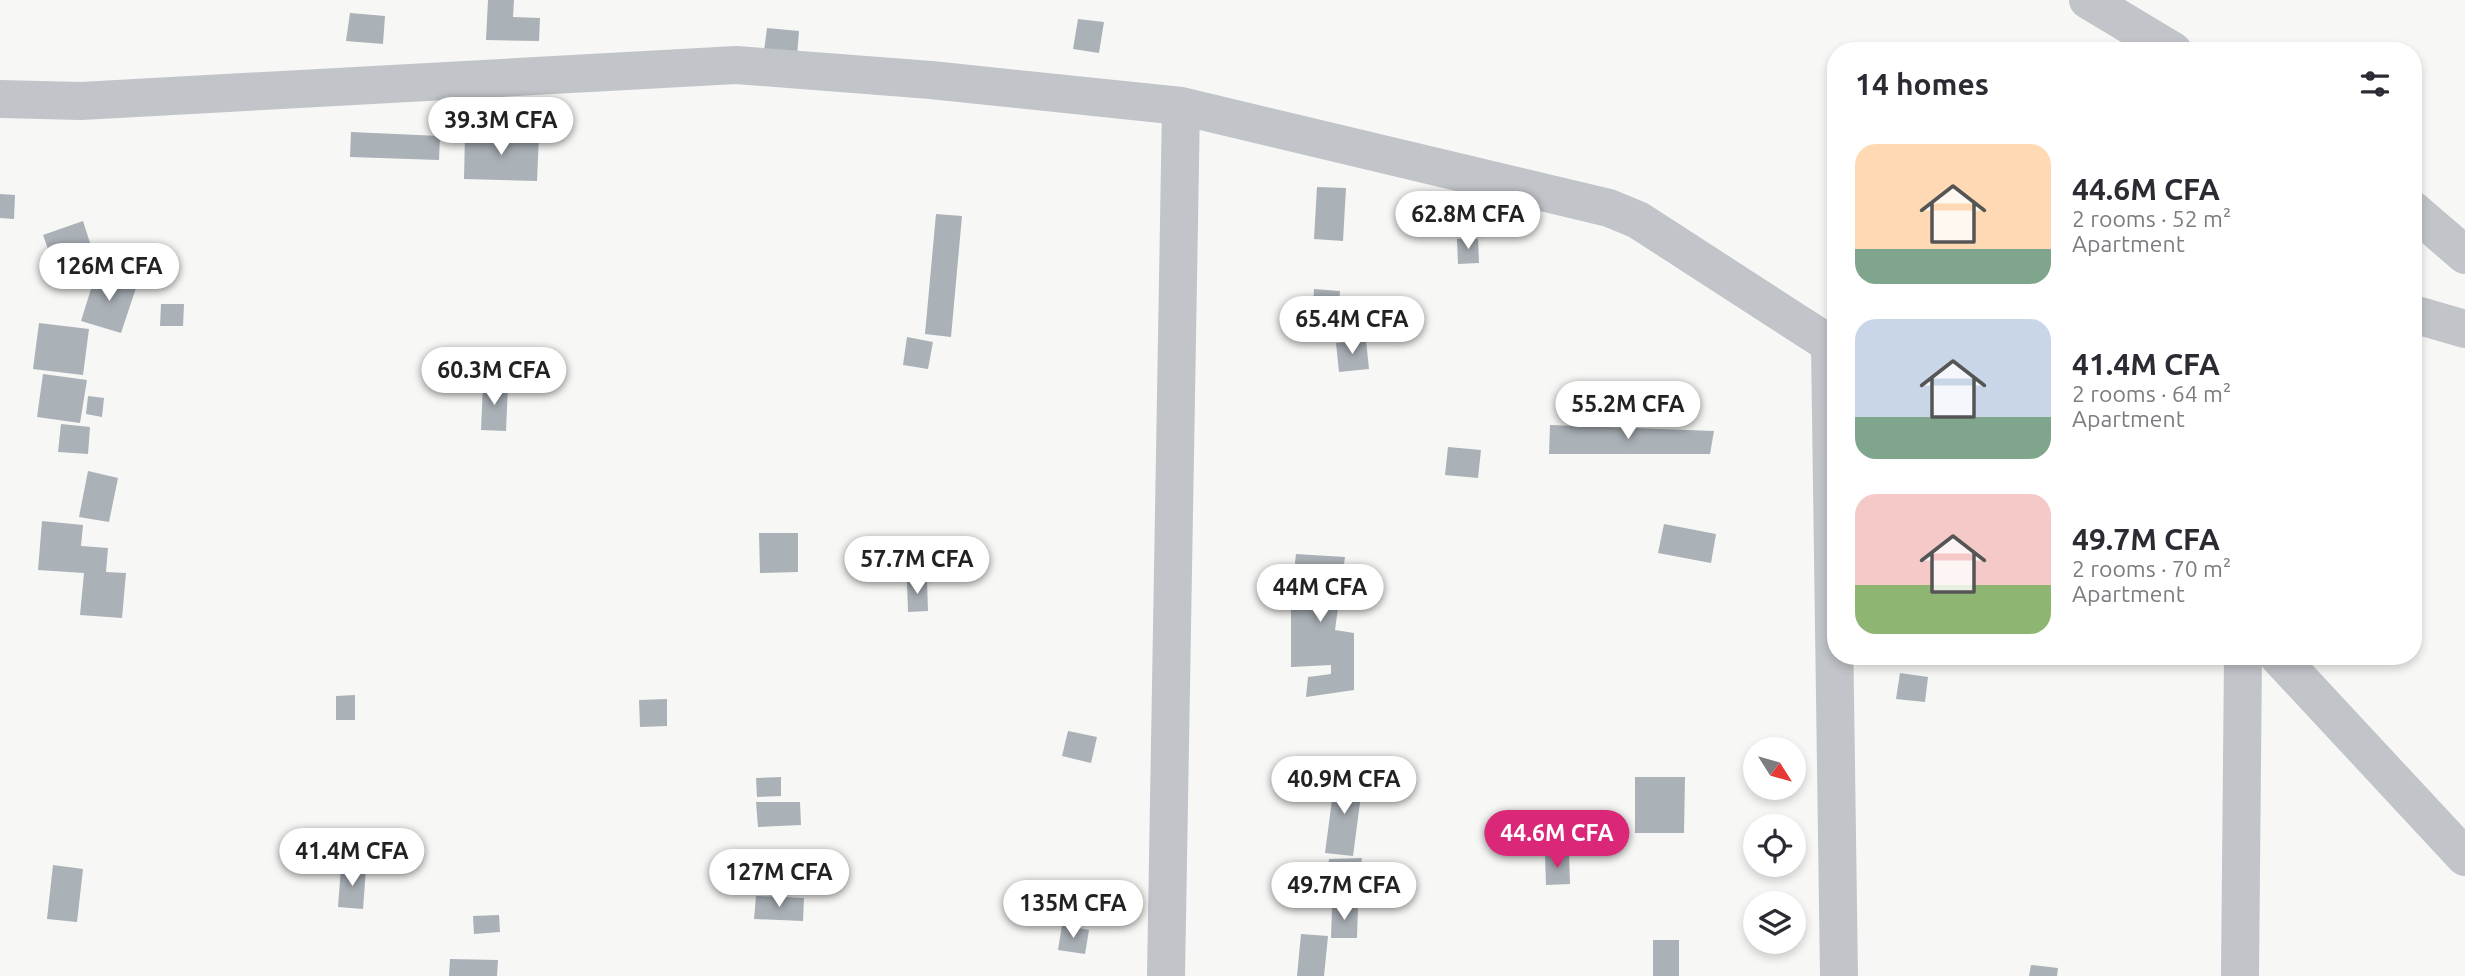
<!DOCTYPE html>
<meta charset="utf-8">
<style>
body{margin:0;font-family:Ubuntu,sans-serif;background:#f2f2f3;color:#2b2b33;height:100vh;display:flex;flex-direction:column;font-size:26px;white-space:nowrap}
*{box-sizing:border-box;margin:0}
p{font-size:23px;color:#7c7c81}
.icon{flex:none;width:38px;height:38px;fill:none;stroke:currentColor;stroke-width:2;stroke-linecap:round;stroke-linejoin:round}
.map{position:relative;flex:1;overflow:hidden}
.side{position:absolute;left:1827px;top:42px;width:595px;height:623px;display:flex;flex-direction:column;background:#fff;border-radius:28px;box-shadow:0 4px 10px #0003}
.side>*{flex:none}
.needle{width:46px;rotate:127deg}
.tools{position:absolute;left:1743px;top:737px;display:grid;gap:14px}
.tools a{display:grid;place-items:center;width:63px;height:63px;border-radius:50%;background:#fff;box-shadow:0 4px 10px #0003;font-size:35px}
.price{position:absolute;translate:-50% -60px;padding:0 16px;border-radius:24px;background:#fff;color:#222;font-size:23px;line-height:46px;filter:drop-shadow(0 2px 4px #0008)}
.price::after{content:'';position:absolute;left:50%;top:42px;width:21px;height:16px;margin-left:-10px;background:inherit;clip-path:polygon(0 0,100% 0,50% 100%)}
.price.selected{background:#db2777;color:#fff}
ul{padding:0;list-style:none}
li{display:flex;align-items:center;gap:21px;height:175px;padding:0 28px}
li span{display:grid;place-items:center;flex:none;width:196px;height:140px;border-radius:21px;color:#555}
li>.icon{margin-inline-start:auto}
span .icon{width:84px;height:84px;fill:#fffc;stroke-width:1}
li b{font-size:30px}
h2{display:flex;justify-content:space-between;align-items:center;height:84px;padding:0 28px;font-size:30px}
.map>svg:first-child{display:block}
.building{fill:#aab1b7}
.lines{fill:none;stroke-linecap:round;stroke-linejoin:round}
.minor{stroke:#c1c4c8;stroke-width:38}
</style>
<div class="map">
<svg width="2465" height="976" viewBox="0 0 2465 976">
<rect width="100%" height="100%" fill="#f7f7f5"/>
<!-- building -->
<path class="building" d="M488,0h26l-1,17 27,1 -1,23 -53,-1z
M350,13l35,3 -2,28 -37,-3z
M1078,19l26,3 -5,31 -26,-4z
M767,28l32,3 -2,24 -33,-4z
M351,132l89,4 -1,24 -89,-3z
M465,134l74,1 -2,46 -73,-2z
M1317,187l29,1 -3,53 -29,-2z
M0,194l15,1 -1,24 -14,-1z
M936,214l26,2 -11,121 -26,-3z
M83,221l8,25 -39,14 -9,-25z
M1457,239h21l1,24 -21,1z
M96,273l41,12 -16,48 -40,-12z
M1314,289l26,2 -3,49 -26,-2z
M161,304h23l-1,22h-23z
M39,323l50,6 -6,46 -50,-6z
M907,337l26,5 -5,27 -25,-4z
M1366,340l3,29 -30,3 -3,-29z
M43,374l44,6 -7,43 -43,-6z
M483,384l25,1 -2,46 -25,-1z
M88,396l16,2 -2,19 -16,-3z
M61,424l29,3 -2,27 -30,-2z
M1550,425l164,6 -4,23h-161z
M1448,447l33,3 -3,28 -33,-3z
M88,471l30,7 -9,44 -30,-5z
M42,521l41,4 -2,21 27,2 -2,24 20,1 -4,45 -42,-3 4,-42 -46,-3z
M1664,524l52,10 -5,29 -53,-10z
M759,533h39v39l-38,1z
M1296,554l49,3 -10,73 19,3v57l-48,7 2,-20 23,-3v-9l-40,2v-71z
M927,581l1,30 -20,1 -1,-30z
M1900,673l28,4 -3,25 -29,-3z
M355,695v25h-19v-24z
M667,699v27l-27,1 -1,-27z
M1068,731l29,6 -6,26 -29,-7z
M781,777v19l-24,1 -1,-19z
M1335,777l28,3 -10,76 -28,-3z
M1635,777h50l-1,56h-49z
M756,802h44l1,23 -43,2z
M1569,854l1,30 -24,1 -1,-30z
M1362,858l-4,21 -31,-1 2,-19z
M53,865l30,4 -6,53 -30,-3z
M341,867l25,2 -3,40 -25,-2z
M756,896l48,2 -1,23 -49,-2z
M1332,907h26l-1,31h-26z
M499,915l1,17 -26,2 -1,-18z
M1062,925l27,5 -4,24 -27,-4z
M1301,934l27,2 -4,40h-27z
M1653,940h26v36h-26z
M450,959l48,1 -1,16h-48z
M2031,965l27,3 -1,8h-28z"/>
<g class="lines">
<!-- minor -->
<path class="minor" d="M2088,0l85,51
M0,99l81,2 655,-36 195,15 250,26 428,102 29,12 198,128
M2413,210l52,45
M2413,314l52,15
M1830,345l9,631
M2278,656l187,201
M1166,976l15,-870
M2240,976l3,-320"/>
</g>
</svg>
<div class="tools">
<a><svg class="needle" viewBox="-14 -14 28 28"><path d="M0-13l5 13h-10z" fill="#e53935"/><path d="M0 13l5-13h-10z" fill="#7c7c81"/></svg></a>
<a><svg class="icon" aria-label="locate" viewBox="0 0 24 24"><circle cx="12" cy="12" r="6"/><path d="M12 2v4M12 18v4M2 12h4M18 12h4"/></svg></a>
<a><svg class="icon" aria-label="layers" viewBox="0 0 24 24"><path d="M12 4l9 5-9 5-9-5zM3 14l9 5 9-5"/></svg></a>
</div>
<b class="price" style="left:501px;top:157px">39.3M CFA</b>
<b class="price" style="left:1468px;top:251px">62.8M CFA</b>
<b class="price" style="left:109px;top:303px">126M CFA</b>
<b class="price" style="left:1352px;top:356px">65.4M CFA</b>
<b class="price" style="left:494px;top:407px">60.3M CFA</b>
<b class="price" style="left:1628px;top:441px">55.2M CFA</b>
<b class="price" style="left:917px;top:596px">57.7M CFA</b>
<b class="price" style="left:1320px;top:624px">44M CFA</b>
<b class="price" style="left:1344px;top:816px">40.9M CFA</b>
<b class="price selected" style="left:1557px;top:870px">44.6M CFA</b>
<b class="price" style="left:352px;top:888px">41.4M CFA</b>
<b class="price" style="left:779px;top:909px">127M CFA</b>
<b class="price" style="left:1344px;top:922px">49.7M CFA</b>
<b class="price" style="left:1073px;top:940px">135M CFA</b>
<section class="side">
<h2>14 homes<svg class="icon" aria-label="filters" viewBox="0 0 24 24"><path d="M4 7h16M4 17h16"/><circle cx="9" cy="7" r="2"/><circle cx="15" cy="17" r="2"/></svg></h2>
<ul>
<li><span style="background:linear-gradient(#ffd9b3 75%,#7fa58c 0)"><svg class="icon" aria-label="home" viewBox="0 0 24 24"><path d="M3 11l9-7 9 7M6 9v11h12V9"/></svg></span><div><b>44.6M CFA</b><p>2 rooms · 52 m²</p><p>Apartment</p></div></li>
<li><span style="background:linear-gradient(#c9d6e8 70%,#7fa58c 0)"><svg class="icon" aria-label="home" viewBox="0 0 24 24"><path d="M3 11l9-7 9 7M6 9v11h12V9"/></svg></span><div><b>41.4M CFA</b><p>2 rooms · 64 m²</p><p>Apartment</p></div></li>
<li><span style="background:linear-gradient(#f6c9c9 65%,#8fb573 0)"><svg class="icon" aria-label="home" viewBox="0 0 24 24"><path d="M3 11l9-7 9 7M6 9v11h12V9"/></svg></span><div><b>49.7M CFA</b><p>2 rooms · 70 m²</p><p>Apartment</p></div></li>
</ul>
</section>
</div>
